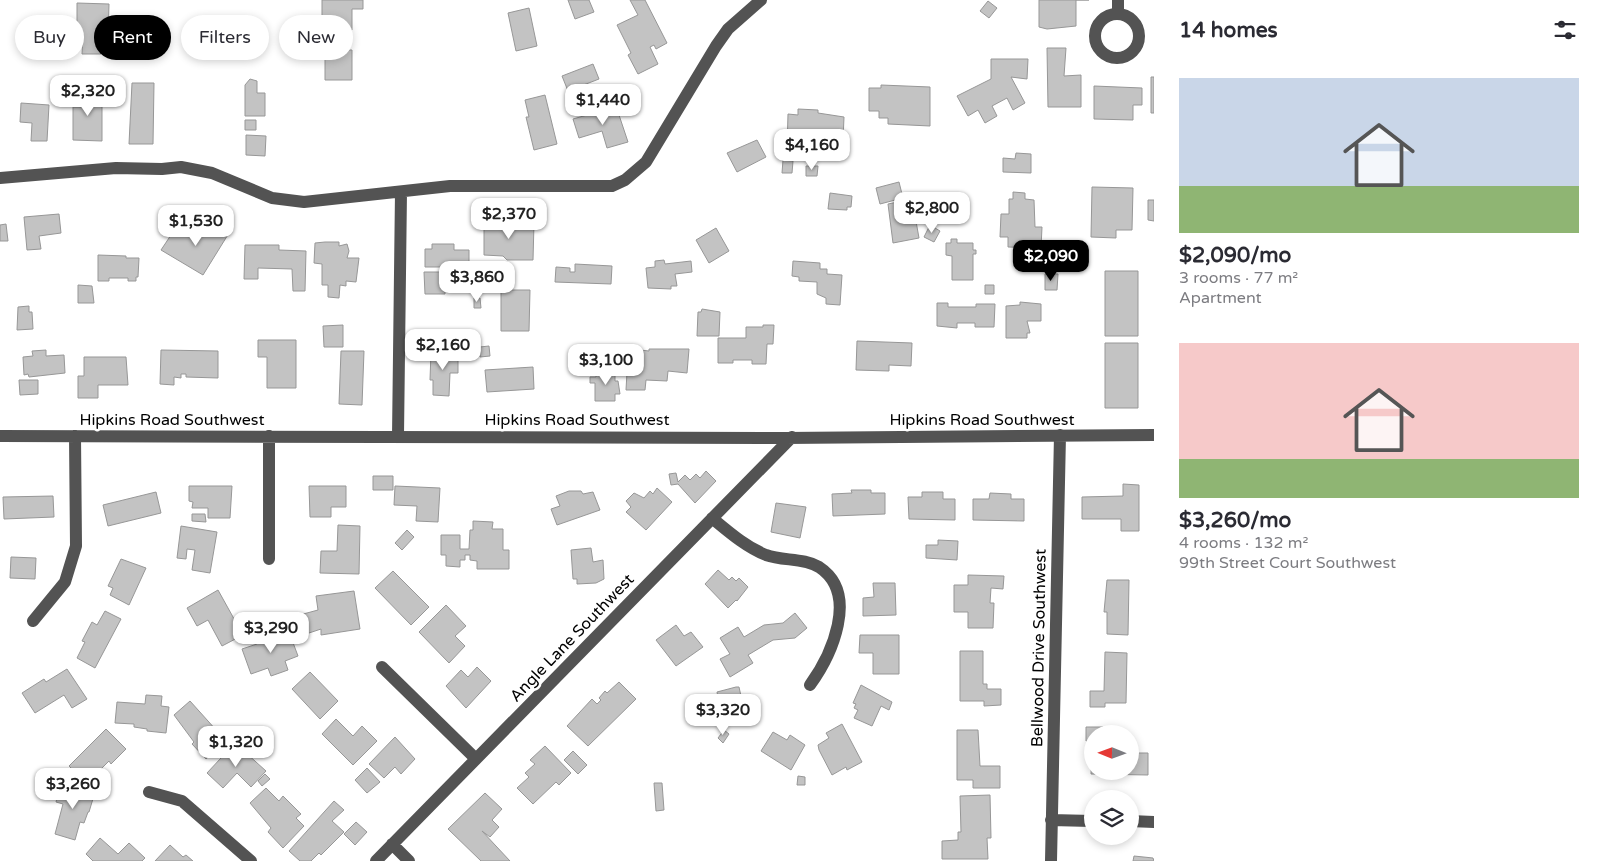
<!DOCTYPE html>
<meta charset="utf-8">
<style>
body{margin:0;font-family:"Varela Round",sans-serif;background:#f2f2f3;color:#2b2b33;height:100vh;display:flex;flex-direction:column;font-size:19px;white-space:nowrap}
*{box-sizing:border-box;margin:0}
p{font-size:16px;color:#7c7c81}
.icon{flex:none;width:28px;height:28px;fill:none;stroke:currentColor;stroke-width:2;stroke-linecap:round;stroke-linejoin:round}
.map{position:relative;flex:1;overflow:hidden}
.side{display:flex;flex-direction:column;background:#fff;width:450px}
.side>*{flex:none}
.hud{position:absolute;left:15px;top:15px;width:475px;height:45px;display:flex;gap:10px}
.needle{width:32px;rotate:271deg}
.buttons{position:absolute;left:1084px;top:725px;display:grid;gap:10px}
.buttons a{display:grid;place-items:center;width:55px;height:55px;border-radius:50%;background:#fff;box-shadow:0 2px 8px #0003;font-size:25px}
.price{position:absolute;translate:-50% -42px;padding:0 11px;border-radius:10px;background:#fff;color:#222;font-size:16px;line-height:32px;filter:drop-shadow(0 1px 2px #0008)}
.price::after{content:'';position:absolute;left:50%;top:30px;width:15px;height:11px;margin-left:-8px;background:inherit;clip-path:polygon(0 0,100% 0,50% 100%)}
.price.active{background:#000;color:#fff}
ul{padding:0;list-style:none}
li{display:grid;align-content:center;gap:10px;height:265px;padding:0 25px}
li span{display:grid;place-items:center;height:155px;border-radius:0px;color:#555}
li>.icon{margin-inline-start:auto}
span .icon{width:90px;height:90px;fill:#fffc;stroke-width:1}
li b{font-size:21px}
h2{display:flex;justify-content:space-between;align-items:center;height:60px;padding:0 25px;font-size:21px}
.tag{padding:0 18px;border-radius:22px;background:#fff;box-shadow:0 2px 8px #0003;font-size:18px;line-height:45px}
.tag.active{background:#000;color:#fff}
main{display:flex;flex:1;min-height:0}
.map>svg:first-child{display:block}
.building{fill:#c3c3c3;stroke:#979797}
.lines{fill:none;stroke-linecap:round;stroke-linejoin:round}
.minor{stroke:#535353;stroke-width:12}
.labels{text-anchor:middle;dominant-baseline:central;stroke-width:5;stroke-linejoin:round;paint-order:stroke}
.street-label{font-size:16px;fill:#000;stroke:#fff}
</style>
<main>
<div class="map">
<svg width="1154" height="861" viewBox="0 0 1154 861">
<rect width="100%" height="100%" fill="#fff"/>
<!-- building -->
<path class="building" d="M322,0h41v9h-11v21h-30z
M568,0h21l5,12 -19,7z
M630,0h15l22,43 -11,6 -2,-4 -4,2 8,17 -20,10 -10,-19 3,-2 -14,-28 21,-10z
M1039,0h50h-13v26l-29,3 -8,-2z
M988,1l9,7 -8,10 -9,-7z
M77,3l32,1 -1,34 -6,-1 -1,17h-19l1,-17h-4v-7h-2z
M529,8l8,38 -21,5 -8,-38z
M1047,48h19l-2,28 17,-1v32h-33z
M325,50h27v30h-27z
M991,59h37l-1,20 -16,-2 14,26 -12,7 -6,-12 -15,8 5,10 -12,7 -7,-13 -10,6 -11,-20 34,-17z
M593,64l6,15 -31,12 -6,-15z
M1151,77h3v36h-3z
M250,79l7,2v12h8v23h-20v-31z
M132,83h22l-1,61h-24z
M881,85l49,2v39l-42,-2v-6h-9v-7h-10v-23h12z
M1094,86l48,2v17h-9v15l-39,-1z
M81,88l18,1v7h3v45l-29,-1v-33h8z
M545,95l12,49 -23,6 -8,-33h3l-4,-17z
M21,103l28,2 -2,36h-16l1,-18 -12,-1z
M599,105l2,5 15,-4 12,36 -21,6 -5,-17 -23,7 -6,-19 21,-6 -2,-6z
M798,109l20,1v3l26,4 -1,23 -42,-1v10h-14l1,-35 10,1z
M245,120h11v10h-11z
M246,135l20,1 -1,20 -19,-1z
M757,140l9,17 -29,15 -10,-19z
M1016,153l15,1v19l-28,-1v-14l12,1z
M783,160l10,1 -1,12h-10z
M806,166h12l-1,10h-11z
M899,182l4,16 -23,6 -4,-16z
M1092,187l41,1 -1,42h-16v8l-25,-1z
M1013,192l12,1v6l9,1 1,27h7l-1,21 -33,-1v-10h-8l1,-23h8v-15h4z
M830,193l22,3 -1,11h-4v3l-19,-1z
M912,199l7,39 -26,5 -5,-39z
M1148,200h6v21l-6,-1z
M59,214l2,19 -22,3 2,13 -14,1 -3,-33z
M491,220h18v6h7v2h5v-5h13l-1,37h-26l-4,-4 -19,-1v-34z
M208,221l21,12 -26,42 -42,-25 16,-24 21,13z
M6,224l2,17h-8v-16z
M930,225l10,6 -6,11 -10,-5z
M716,228l13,23 -20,12 -13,-23z
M951,239h6v4h16v7h3v4h-3v26h-21v-24l-6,-1v-12h5z
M325,242h14v4l8,-2 2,7 -2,7h12l-3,24 -10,-1v5l-6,-1 -1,13 -11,-1v-12h-6v-21l-8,-1 1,-20z
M432,244h22v6h15v17h-44v-18h7z
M245,245h34v5l27,1 -1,40h-12l-1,-22 -34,-1v11h-14z
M98,255l28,1v2h13l-1,19h-2v4h-8v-3h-19v3h-11z
M664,260l1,4 26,-3 1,11 -17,2 2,12h-6v3l-23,-1 -2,-20 9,-1v-6z
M793,261l27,2v6h7v5l15,1 -2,30 -14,-1v-6l-9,-4v-12l-18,-1v-4l-7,-1z
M575,264l37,2 -1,18 -56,-2 1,-15 14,1v4h5z
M1105,271h33v65h-33z
M424,272h21v22h-20z
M1045,274h13l-1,16h-12z
M78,285l14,1 2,17h-16z
M985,285h9v9h-9z
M501,290h29l-1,41h-28z
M474,298h6l1,10h-7z
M1020,302l21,2v17h-14l3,12h-3v5h-21v-32l14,-1z
M937,303h11v4h28v-3h19l-1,23h-19v-4h-18v5l-20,-2z
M29,306v6h3l1,17 -16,1 1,-23z
M702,309l18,3 -1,24h-22l1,-24h3z
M343,325v22h-19l-1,-21z
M763,325h11l-1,19h-6l-1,20h-14v-4h-19v3h-15v-25h28v-11h17z
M469,334h9v12h-9z
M258,340h38v48h-29v-31h-9z
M857,341l55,2 -1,23 -22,-1v6l-33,-1z
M1105,343h33v65h-33z
M489,346l1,10 -10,1v-10z
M649,349h40l-2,24 -19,-2 -1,10 -21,-1 -1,10h-19l1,-18 12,1 1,-23 9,1z
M46,350v6l18,-1 1,18 -36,4 -1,-3 -4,1 -1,-18 10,-1 -1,-5z
M161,350l57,1v27l-32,-1v-3h-5v4l-7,-1v8l-14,-1z
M341,351h23l-2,54 -23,-1z
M431,352l27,1v20h-8l-1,23 -16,-1v-15h-3z
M575,353h17v21l-18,-1z
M84,357h42l2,28h-30v13h-20v-22h6z
M533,367l1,22 -47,3 -2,-22z
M609,367h6v14h3l2,13h-5v7h-20v-18h-5v-6h6v-4h13z
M19,380h19v14l-18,1z
M706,471l10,10 -21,22 -17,-19 -7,1 -2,-11 7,-1 2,9 7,-7 5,5 6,-6 4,4z
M373,476h20v14h-20z
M1123,484l16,1v46h-18v-12h-39v-22l41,-1z
M189,486h43l-2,32h-22v-10h-16l1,-6 -4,-1z
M309,486h37v21h-15v10h-21z
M395,486l45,2 -2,34 -22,-1 1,-15 -23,-1z
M657,488l15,14 -26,28 -20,-18 5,-5 -5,-6 8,-8 10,5 6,-7 3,3z
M851,490h20v3h14v21l-52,2 -1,-22 20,-1z
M569,491h12l2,3 10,-2 7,18 -43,15 -6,-16 9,-3 -4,-10z
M156,492l5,21 -53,13 -5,-21z
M922,492h21v7h12v21l-46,-1 -1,-22h14z
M990,493l21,1v5h13v22l-51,-1v-21h16z
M53,496l1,21 -50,2 -1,-22z
M776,503l30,4 -6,31 -29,-6z
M192,514h13l1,8 -14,-1z
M473,521l20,1 -1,7h11v21h6v19h-32v-8l-7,-1v-5h-5v5h-5v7l-14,-1v-11h-5v-20h19v14h9l1,-19h3z
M338,525l22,1 -1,48 -39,-1 1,-22h16z
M181,526l36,6 -7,41 -18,-3 3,-20 -8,-1 -1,10 -9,-1z
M407,530l7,7 -12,13 -7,-7z
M938,540l20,1 -1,19 -31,-2v-13h12z
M591,548l2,14 10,-2 1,19 -8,4 -19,1v-5h-4l-2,-29z
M11,557l25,1 -1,21 -25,-1z
M121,559l25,9 -17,37 -19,-10 3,-7 -5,-2z
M718,570l11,10 3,-3 4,4 3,-3 9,9 -11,14 -1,-1 -8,8 -23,-24z
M393,571l36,36 -18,18 -36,-37z
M968,575l36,1 -1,13 -12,-1 -1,15h4l-1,25h-25v-16h-14v-27h14z
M1107,580h22l-1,55 -21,-1v-22h-3z
M873,583h22l1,32 -33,1v-18l11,-1z
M218,590l25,45 -21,11 -14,-26 -11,6 -10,-18z
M354,591l6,38 -39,6v-6l-18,6 -7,-19 22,-6 -2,-14z
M446,605l20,21 -11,10 10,10 -16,17 -30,-31z
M105,611l16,8 -26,49 -18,-10 8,-16 -3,-1 10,-19 5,3z
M795,613l12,15 -12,10 -22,2 -25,15 5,8 -23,14 -10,-18 10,-5 -10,-16 18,-11 6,10 20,-12 19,-2z
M676,625l8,11 7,-4 12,15 -27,19 -20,-26z
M289,632l9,24 -13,5 3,9 -17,6 -3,-8 -17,6 -9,-25 15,-5 -1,-2z
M860,635h39v39h-26v-21h-14z
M960,651h23v33h4v5h14v16l-17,1v-5h-24z
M1105,652l22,1 -1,50h-21v4h-15v-16h14z
M477,667l14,14 -25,27 -20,-22 15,-16 7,7z
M67,669l20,30 -15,9 -8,-13 -29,18 -13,-20 22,-14 2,3z
M310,672l28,29 -18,18 -28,-30z
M619,682l17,17 -48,47 -21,-20 25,-27 5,5 4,-4 -2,-2 6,-7 2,2z
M861,685l31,17 -3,8 -8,-4 -9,20 -18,-8 4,-8 -4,-2 2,-4 -3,-1z
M736,687h3l2,9h3v3l11,-2 3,17 -23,5 -1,-7 -13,2 -4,-22z
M146,695l16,1 -1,10 8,1 -3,26 -19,-2v-2l-13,-2v-3l-19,-1 2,-21 28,2z
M190,701l36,40 -20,18 -14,-15 2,-2 -20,-27z
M716,704l3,8 -9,2 -1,-9z
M336,719l17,17 9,-10 15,15 -24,24 -31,-31z
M842,724l20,38 -15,8 -1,-3 -14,8 -13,-25 -1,-5 11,-7 -3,-5z
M1086,727h17v7h-11v37h38v-18h18v22l-57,-1 1,-32 -6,-1z
M106,729l20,20 -15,15 -2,-3 -10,10 -2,-2 -13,12 -15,-15z
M724,730l5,4 -6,9 -5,-5z
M957,730h21l2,36h20v22h-27v-8h-16z
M773,732l14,8 3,-5 15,10 -14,25 -30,-19z
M395,737l20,22 -14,15 -6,-7 -11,11 -15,-14z
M235,743l31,28 -15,16 -14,-14 -14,15 -16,-15z
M545,746l26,27 -12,12 -3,-3 -23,22 -16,-16 12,-11 -4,-4 10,-9 -5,-4z
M573,751l14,14 -9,9 -14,-14z
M367,768l13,14 -13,11 -12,-13z
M265,774l5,5 -8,7 -4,-5z
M798,776l7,1v8h-8z
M654,783h8l2,27 -8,1z
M70,785l25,7 -6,20h-1l-4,11 -4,-1 -5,18 -20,-6 8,-30 -7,-2 4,-15 8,3z
M266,788l13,13 4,-5 18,18 -5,4 8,8 -21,22 -15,-16 3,-4 -21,-25z
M485,793l17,16 -10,11 7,7 -9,10 -8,-6 28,30h-29l-33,-32z
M990,795l1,43h-4l1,21h-46v-18l16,-1v-8h3l-1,-36z
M334,801l10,9 -12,11 12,11 -23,23 -2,-2 -8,8h-11l-11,-10z
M356,822l11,10 -12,13 -11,-11z
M100,838l18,16 11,-11 16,15 -3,3h-49l-7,-7z
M170,845l13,12 3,-2 7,6h-38z
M1134,856l19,2 1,3h-21z"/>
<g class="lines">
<!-- minor -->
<path class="minor" d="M1095 36a22 22 0 1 1 44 0a22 22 0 1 1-44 0Z
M1118,14v-14
M0,178l116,-10 46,1 19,-2 31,6 60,25 32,4 146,-16h162l13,-6 21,-18 70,-116 12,-17 33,-29
M0,436l785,2 369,-3
M398,436l3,-244
M712,518c17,14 34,29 54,37 17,6 38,3 53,12 41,27 12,89 -9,118
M269,559v-123
M33,621l32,-39 11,-36 -1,-110
M382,667l94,92
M149,792l33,9 69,60
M1051,820l41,1
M1130,821l24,1
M392,844l17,17
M376,861l416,-424
M1051,861l9,-426"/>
</g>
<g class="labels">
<!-- street labels -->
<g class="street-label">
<text x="172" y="420">Hipkins Road Southwest</text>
<text x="577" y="420">Hipkins Road Southwest</text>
<text x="982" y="420">Hipkins Road Southwest</text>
<text transform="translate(572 638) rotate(-46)">Angle Lane Southwest</text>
<text transform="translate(1039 648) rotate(-89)">Bellwood Drive Southwest</text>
</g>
</g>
</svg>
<div class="buttons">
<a><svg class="needle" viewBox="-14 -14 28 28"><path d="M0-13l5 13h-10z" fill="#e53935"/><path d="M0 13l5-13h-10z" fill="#7c7c81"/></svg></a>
<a><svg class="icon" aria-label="layers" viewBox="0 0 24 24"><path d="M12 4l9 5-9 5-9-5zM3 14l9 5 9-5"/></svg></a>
</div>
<b class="price" style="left:88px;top:117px">$2,320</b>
<b class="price" style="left:603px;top:126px">$1,440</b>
<b class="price" style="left:812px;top:171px">$4,160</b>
<b class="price" style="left:932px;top:234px">$2,800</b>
<b class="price" style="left:509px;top:240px">$2,370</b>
<b class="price" style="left:196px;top:247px">$1,530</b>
<b class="price active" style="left:1051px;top:282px">$2,090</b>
<b class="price" style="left:477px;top:303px">$3,860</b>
<b class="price" style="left:443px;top:371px">$2,160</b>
<b class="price" style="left:606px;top:386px">$3,100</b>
<b class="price" style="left:271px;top:654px">$3,290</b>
<b class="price" style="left:723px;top:736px">$3,320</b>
<b class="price" style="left:236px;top:768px">$1,320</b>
<b class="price" style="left:73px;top:810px">$3,260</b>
<div class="hud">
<a class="tag">Buy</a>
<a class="tag active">Rent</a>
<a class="tag">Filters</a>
<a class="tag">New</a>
</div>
</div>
<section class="side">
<h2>14 homes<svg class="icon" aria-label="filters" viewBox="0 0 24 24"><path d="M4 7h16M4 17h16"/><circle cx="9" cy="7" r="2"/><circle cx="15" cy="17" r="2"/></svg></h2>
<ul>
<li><span style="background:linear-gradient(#c9d6e8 70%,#8fb573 0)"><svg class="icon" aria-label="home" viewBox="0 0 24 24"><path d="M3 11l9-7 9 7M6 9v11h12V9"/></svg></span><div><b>$2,090/mo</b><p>3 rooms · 77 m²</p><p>Apartment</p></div></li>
<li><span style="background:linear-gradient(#f6c9c9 75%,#8fb573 0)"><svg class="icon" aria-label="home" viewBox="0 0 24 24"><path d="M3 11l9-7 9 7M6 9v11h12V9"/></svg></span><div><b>$3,260/mo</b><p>4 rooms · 132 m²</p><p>99th Street Court Southwest</p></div></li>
</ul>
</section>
</main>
